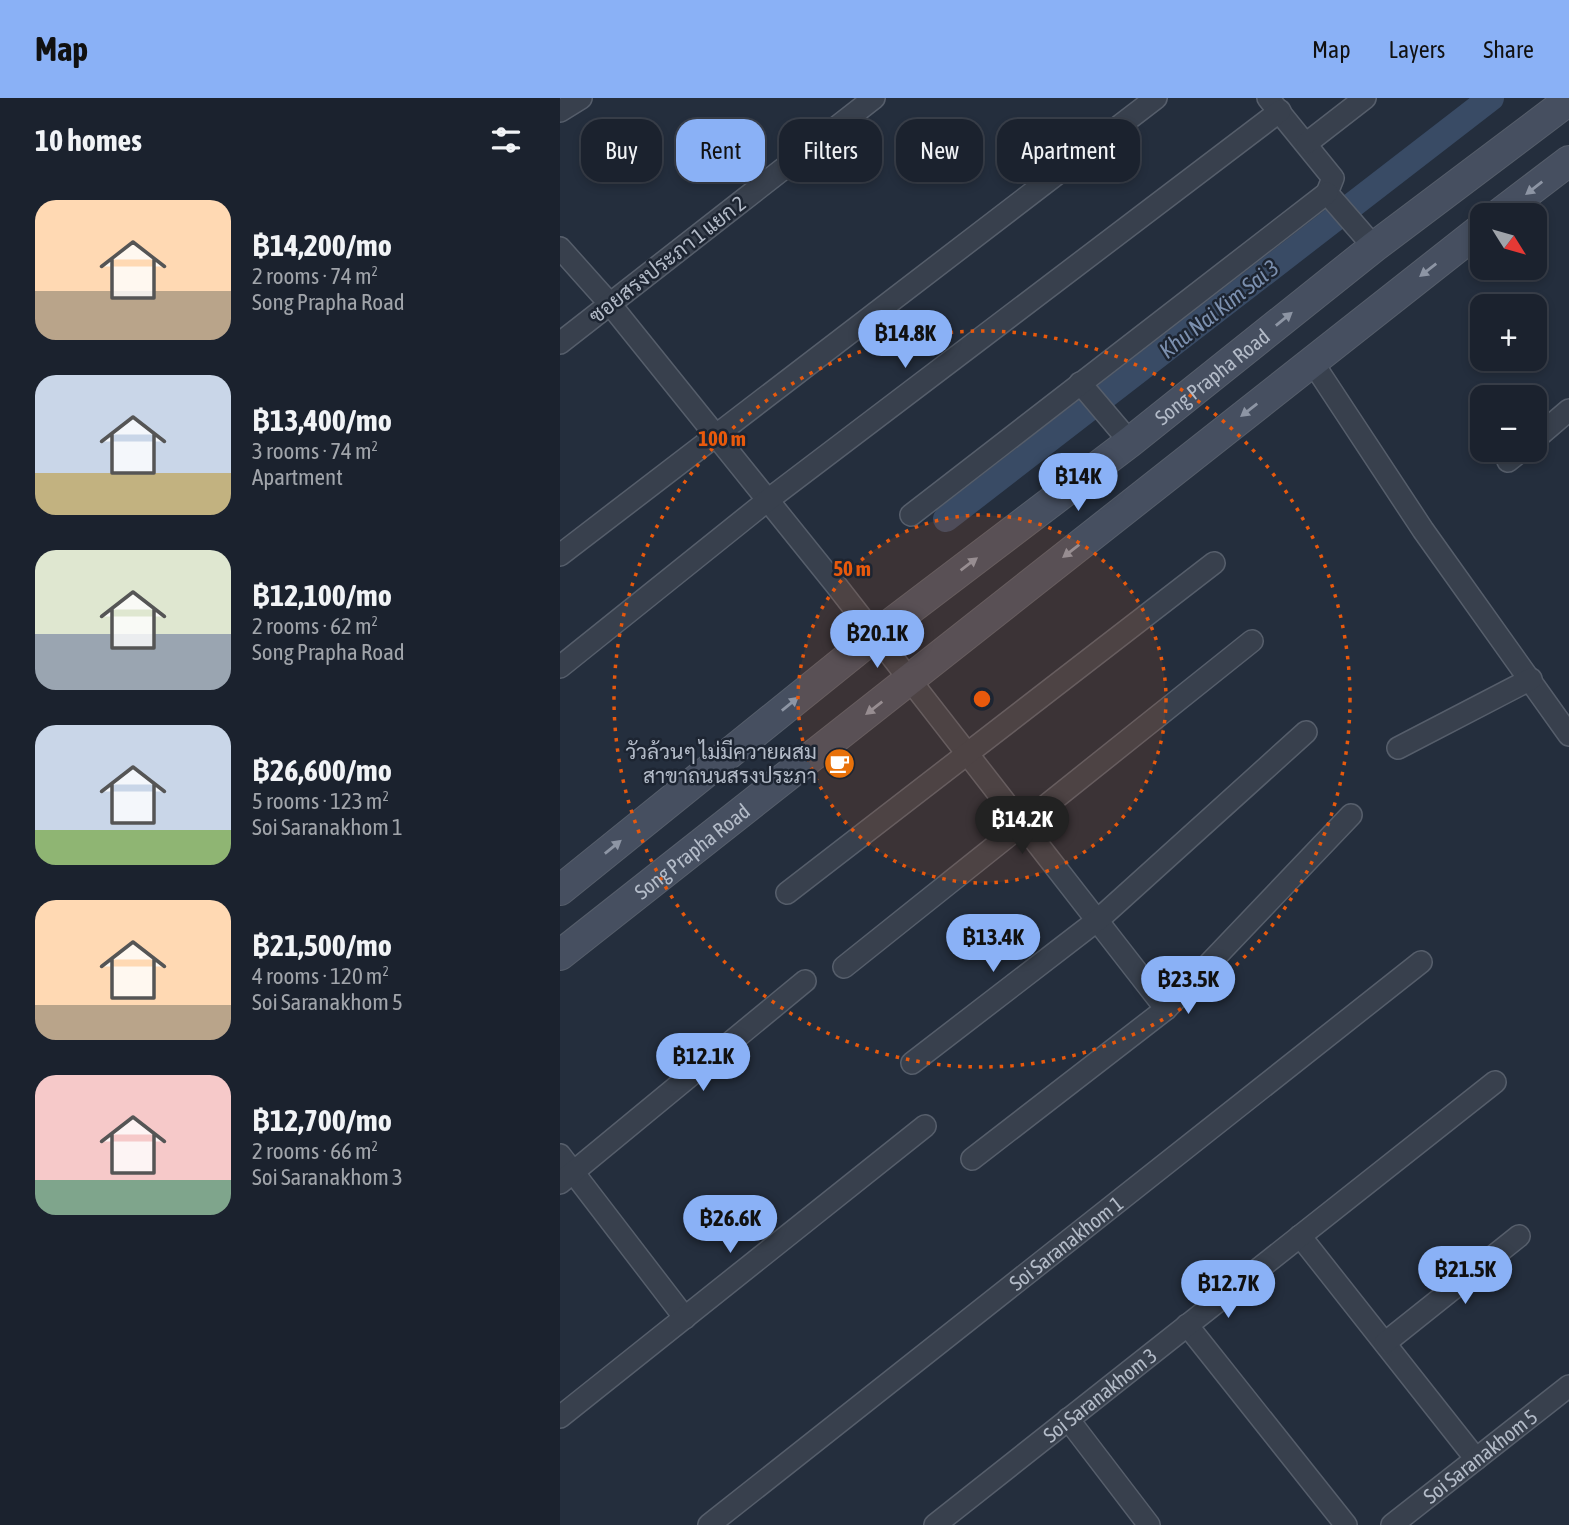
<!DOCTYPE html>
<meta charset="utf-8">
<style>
body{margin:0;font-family:"Asap Condensed",Sarabun,sans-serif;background:#282f3a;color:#f1f3f6;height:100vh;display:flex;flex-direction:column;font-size:26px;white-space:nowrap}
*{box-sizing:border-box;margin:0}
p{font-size:23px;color:#a0a4aa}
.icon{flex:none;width:38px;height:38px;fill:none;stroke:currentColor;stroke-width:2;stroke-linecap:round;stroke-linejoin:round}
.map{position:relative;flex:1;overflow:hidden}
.details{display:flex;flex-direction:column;background:#1b222e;width:560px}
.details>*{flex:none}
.guide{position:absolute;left:21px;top:21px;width:665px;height:63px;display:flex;gap:14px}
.needle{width:46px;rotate:127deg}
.tools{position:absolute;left:910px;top:105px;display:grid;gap:14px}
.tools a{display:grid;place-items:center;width:77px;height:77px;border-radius:14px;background:#1b222e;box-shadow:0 4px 10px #0003,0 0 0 2px #393f4a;font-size:35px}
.price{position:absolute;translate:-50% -60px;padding:0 16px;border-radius:24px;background:#8ab1f6;color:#111;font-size:23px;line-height:46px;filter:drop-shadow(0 2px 4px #0008)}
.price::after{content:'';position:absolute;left:50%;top:42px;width:21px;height:16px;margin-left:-10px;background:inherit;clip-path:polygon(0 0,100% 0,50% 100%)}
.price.on{background:#222;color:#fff}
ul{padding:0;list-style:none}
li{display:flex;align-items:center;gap:21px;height:175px;padding:0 35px}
li span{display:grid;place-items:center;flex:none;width:196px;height:140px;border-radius:21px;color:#555}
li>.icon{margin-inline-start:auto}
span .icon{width:84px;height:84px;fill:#fffc;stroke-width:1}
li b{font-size:30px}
h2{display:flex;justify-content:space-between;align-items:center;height:84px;padding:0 35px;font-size:30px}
.pill{padding:0 24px;border-radius:21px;background:#1b222e;box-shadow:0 4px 10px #0003,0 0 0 2px #393f4a;font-size:24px;line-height:63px}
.pill.on{background:#8ab1f6;color:#111}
header{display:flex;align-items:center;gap:42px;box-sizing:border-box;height:98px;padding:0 35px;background:#8ab1f6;color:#111}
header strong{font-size:33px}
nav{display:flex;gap:38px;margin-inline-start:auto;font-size:24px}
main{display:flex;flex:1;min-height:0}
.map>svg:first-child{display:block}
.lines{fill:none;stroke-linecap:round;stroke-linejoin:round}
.canal{stroke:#394b65;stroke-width:26}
.street-casing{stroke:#565e6b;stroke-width:24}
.secondary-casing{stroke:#565e6b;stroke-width:32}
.street{stroke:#38404d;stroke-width:21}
.secondary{stroke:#464f60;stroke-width:30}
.oneway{fill:#8d95a4}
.ring{fill:none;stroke:#e8590c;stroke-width:3.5;stroke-dasharray:3.5 7}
.labels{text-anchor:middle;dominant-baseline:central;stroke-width:5;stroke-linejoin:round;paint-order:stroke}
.street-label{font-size:21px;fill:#b3bbc8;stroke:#1d2532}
.poi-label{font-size:21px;fill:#b3bbc8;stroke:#1d2532;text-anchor:end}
.water-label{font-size:23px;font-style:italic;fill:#7c90af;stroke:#1d2532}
.centre{fill:#e8590c;stroke:#1d2532;stroke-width:3.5}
.ring-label{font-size:21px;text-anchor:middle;font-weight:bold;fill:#e8590c;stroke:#1d2532;stroke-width:5;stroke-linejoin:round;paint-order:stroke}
</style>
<header>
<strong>Map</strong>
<nav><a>Map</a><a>Layers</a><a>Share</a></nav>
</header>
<main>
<section class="details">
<h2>10 homes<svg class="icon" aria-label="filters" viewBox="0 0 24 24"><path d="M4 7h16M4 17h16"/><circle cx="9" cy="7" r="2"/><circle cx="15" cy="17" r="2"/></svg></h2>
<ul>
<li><span style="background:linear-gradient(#ffd9b3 65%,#b9a48a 0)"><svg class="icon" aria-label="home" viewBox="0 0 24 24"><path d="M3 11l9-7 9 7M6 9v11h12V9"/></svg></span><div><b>฿14,200/mo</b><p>2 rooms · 74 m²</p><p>Song Prapha Road</p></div></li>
<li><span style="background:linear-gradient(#c9d6e8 70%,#c2b280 0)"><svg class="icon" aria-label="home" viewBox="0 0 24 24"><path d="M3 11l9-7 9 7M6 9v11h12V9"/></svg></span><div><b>฿13,400/mo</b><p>3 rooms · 74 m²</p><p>Apartment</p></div></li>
<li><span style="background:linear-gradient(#dfe7d0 60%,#9aa5b1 0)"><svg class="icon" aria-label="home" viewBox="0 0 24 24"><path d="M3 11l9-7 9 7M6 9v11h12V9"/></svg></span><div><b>฿12,100/mo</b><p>2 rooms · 62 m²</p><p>Song Prapha Road</p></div></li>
<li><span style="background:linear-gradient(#c9d6e8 75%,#8fb573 0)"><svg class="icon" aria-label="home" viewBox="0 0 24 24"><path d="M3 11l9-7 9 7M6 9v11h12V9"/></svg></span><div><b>฿26,600/mo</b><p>5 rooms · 123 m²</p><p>Soi Saranakhom 1</p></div></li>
<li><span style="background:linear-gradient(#ffd9b3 75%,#b9a48a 0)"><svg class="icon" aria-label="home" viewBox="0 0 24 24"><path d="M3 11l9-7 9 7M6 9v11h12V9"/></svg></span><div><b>฿21,500/mo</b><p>4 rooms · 120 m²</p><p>Soi Saranakhom 5</p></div></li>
<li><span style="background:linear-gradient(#f6c9c9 75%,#7fa58c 0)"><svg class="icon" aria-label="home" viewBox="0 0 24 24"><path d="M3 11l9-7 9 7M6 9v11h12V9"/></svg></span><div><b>฿12,700/mo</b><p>2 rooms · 66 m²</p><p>Soi Saranakhom 3</p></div></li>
</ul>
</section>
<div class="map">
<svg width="1009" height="1427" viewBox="0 0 1009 1427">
<rect width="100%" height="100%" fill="#242e3d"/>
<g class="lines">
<!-- canal -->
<path class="canal" d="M386,421l545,-421"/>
<defs>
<g id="street">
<path d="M708,0l65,80 -6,15 47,54"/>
<path d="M0,13l21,-13"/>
<path d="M747,45l58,-45"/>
<path d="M0,150l50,56 226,281 330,424"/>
<path d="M0,245l314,-245"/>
<path d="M751,262l112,170 146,205"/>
<path d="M520,285l50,59"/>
<path d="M975,341l34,-29"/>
<path d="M948,363l14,-11"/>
<path d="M351,417l416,-322"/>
<path d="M0,457l596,-457"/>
<path d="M0,569l208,-167 512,-389"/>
<path d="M838,650l133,-69"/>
<path d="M227,795l427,-330"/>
<path d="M284,869l408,-326"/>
<path d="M352,965l187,-144 207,-187"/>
<path d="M0,1057l125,163"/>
<path d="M412,1061l194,-150 185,-194"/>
<path d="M0,1085l245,-202"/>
<path d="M740,1138l176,223"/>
<path d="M627,1227l159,200"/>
<path d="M825,1245l134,-107"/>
<path d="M0,1319l365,-291"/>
<path d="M508,1321l81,106"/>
<path id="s1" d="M149,1427l712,-563"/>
<path id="s2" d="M375,1427l560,-443"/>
<path id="s3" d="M832,1427l177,-139"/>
</g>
<g id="secondary">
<path d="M938,117l71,-54"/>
<path id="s4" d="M0,792l316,-255 254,-193 244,-195 195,-147"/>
<path id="s5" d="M0,857l922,-727"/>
</g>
</defs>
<!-- street casing -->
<use href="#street" class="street-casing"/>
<!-- secondary casing -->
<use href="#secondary" class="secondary-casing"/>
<!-- street -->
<use href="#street" class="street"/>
<!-- secondary -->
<use href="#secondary" class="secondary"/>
</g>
<!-- one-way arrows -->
<defs><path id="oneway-solid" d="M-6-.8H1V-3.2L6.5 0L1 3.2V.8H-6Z" transform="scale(1.75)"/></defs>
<g class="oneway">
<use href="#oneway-solid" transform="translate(974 90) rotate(142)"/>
<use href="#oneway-solid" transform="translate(868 172) rotate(142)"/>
<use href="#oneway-solid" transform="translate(724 221) rotate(-39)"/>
<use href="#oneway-solid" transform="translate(689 312) rotate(142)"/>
<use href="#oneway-solid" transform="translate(511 453) rotate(142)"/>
<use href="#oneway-solid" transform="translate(409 466) rotate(-37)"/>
<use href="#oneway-solid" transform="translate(230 606) rotate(-39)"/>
<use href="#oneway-solid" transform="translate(314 610) rotate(142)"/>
<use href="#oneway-solid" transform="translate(53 749) rotate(-39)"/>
</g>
<!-- distance rings -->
<circle cx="422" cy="601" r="184" fill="#e8590c" fill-opacity=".12"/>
<g class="ring">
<circle cx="422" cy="601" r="184"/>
<circle cx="422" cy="601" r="368"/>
</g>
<!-- icons -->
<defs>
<symbol id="cafe-disc" viewBox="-11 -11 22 22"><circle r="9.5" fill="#e8710a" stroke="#1d2532"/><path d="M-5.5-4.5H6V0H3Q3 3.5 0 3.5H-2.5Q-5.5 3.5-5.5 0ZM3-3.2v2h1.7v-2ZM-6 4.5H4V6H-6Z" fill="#fff"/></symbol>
</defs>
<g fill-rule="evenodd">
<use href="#cafe-disc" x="262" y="648" width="35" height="35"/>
</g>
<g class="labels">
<!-- street labels -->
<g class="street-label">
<text transform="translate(107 161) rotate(-38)">ซอยสรงประภา 1 แยก 2</text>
<text stroke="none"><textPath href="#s4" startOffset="830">Song Prapha Road</textPath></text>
<text stroke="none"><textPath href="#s5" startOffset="168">Song Prapha Road</textPath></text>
<text stroke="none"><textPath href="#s1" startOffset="455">Soi Saranakhom 1</textPath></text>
<text stroke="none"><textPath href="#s2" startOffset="210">Soi Saranakhom 3</textPath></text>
<text stroke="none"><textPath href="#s3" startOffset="112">Soi Saranakhom 5</textPath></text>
</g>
<!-- poi labels -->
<g class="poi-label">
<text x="257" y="653">วัวล้วนๆ ไม่มีควายผสม<tspan x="257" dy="24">สาขาถนนสรงประภา</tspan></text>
</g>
<!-- water labels -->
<g class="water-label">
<text transform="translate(659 211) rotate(-38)">Khu Nai Kim Sai 3</text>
</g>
</g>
<circle cx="422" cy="601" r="10" class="centre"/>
<g class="ring-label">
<text x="162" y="348">100 m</text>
<text x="292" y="478">50 m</text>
</g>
</svg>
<div class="tools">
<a><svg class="needle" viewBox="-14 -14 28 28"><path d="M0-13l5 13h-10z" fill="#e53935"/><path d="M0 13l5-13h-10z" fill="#a0a4aa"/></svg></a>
<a>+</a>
<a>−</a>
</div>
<b class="price" style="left:345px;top:272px">฿14.8K</b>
<b class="price" style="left:518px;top:415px">฿14K</b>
<b class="price" style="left:317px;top:572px">฿20.1K</b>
<b class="price on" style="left:462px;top:758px">฿14.2K</b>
<b class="price" style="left:433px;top:876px">฿13.4K</b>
<b class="price" style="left:628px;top:918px">฿23.5K</b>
<b class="price" style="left:143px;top:995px">฿12.1K</b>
<b class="price" style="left:170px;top:1157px">฿26.6K</b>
<b class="price" style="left:905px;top:1208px">฿21.5K</b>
<b class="price" style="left:668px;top:1222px">฿12.7K</b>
<div class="guide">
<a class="pill">Buy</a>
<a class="pill on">Rent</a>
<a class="pill">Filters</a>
<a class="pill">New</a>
<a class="pill">Apartment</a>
</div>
</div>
</main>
